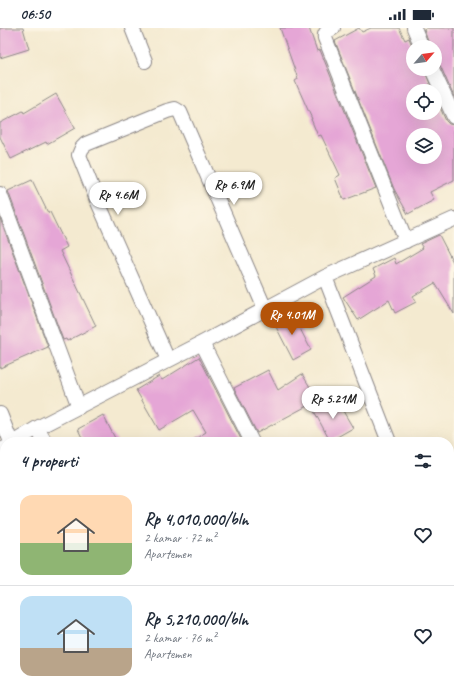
<!DOCTYPE html>
<html lang="id">
<meta charset="utf-8">
<style>
body{margin:0;font-family:Caveat,sans-serif;background:#f6f6f7;color:#1f2937;height:100vh;display:flex;flex-direction:column;font-size:15px;white-space:nowrap}
*{box-sizing:border-box;margin:0}
p{font-size:13px;color:#747a83}
.icon{flex:none;width:22px;height:22px;fill:none;stroke:currentColor;stroke-width:2;stroke-linecap:round;stroke-linejoin:round}
.map{position:relative;flex:1;overflow:hidden}
.details{position:absolute;left:0px;top:409px;width:454px;height:256px;display:flex;flex-direction:column;background:#fff;border-radius:16px 16px 0 0;box-shadow:0 4px 16px #0002}
.details>*{flex:none}
.needle{width:26px;rotate:62deg}
.buttons{position:absolute;left:406px;top:12px;display:grid;gap:8px}
.buttons a{display:grid;place-items:center;width:36px;height:36px;border-radius:50%;background:#fff;box-shadow:0 4px 16px #0002;font-size:20px}
.price{position:absolute;translate:-50% -34px;padding:0 9px;border-radius:14px;background:#fff;color:#222;font-size:13px;line-height:26px;filter:drop-shadow(0 1px 2px #0008)}
.price::after{content:'';position:absolute;left:50%;top:24px;width:12px;height:9px;margin-left:-6px;background:inherit;clip-path:polygon(0 0,100% 0,50% 100%)}
.price.current{background:#b45309;color:#fff}
ul{padding:0;list-style:none}
li{display:flex;align-items:center;gap:12px;height:100px;padding:0 20px}
li+li{border-top:1px solid #e0e1e3}
li span{display:grid;place-items:center;flex:none;width:112px;height:80px;border-radius:12px;color:#555}
li>.icon{margin-inline-start:auto}
span .icon{width:48px;height:48px;fill:#fffc;stroke-width:1}
li b{font-size:17px}
h2{display:flex;justify-content:space-between;align-items:center;height:48px;padding:0 20px;font-size:17px}
.status{display:flex;justify-content:space-between;align-items:center;height:28px;padding:0 20px;background:#fff;direction:ltr}
.status svg{height:11px;fill:currentColor}
.map>svg:first-child{display:block}
.green{fill:#bac96b;stroke:#6e7653}
.building{fill:#e5a6d6;fill-rule:evenodd}
.lines{fill:none;stroke-linecap:round;stroke-linejoin:round}
.street-casing{stroke:#8b8686;stroke-width:16}
.street{stroke:#fff;stroke-width:14}
</style>
<div class="status"><b>06:50</b><svg viewBox="0 0 49 12"><path d="M0 12V9h3v3zM5 12V6h3v6zM10 12V3h3v9zM15 12V0h3v12zM26 1h20v11H26zM47 4h2v5h-2z"/></svg></div>
<div class="map">
<svg width="454" height="665" viewBox="0 0 454 665">
<rect width="100%" height="100%" fill="#fcf5e5"/>
<filter id="ink" filterUnits="userSpaceOnUse"><feTurbulence type="fractalNoise" baseFrequency=".025" numOctaves="2"/><feDisplacementMap in="SourceGraphic" scale="8" xChannelSelector="R" yChannelSelector="G"/><feConvolveMatrix kernelMatrix="1 2 1 2 8 2 1 2 1" color-interpolation-filters="sRGB"/></filter>
<filter id="wash" filterUnits="userSpaceOnUse"><feTurbulence type="fractalNoise" baseFrequency=".012" numOctaves="4" result="noise"/><feDisplacementMap in="SourceGraphic" scale="16" xChannelSelector="R" yChannelSelector="G"/><feGaussianBlur stdDeviation="0.9" result="paint"/><feColorMatrix in="noise" values="0 0 0 0 0 0 0 0 0 0 0 0 0 0 0 0 0 1.4 0 .05"/><feComposite in="paint" operator="in"/></filter>
<g filter="url(#wash)">
<rect width="100%" height="100%" fill="#f4ead0"/>
<!-- green -->
<path class="green" d="M454,607v58h-98l8,-5h85v-50z"/>
<g id="blocks">
<!-- building -->
<path class="building" d="M0,0h23l6,21 -29,9z
M280,0h29l8,23 3,-1 56,138 -32,12 -9,-22 5,-3 -19,-40 -3,1 -7,-17h1l-17,-38 3,-2z
M359,0l3,4 9,-4h28l6,12 4,-2 4,10v21h11l9,22h-20v22h22v-17l11,25 3,3 5,1v55l-24,12 4,8 -26,14 -14,-25 -59,-148zM413,107h22v22h-22z
M427,0h27v69l-14,-32 -5,-4v-14h-5l-6,-17z
M56,66l19,34 -28,16 -1,-2 -35,17 -11,-22v-14l23,-12 1,2z
M32,152l16,33 2,-1 17,35 -7,4 36,75 -29,15 -1,-2 -3,1 -55,-149z
M0,190l48,129 -48,21z
M439,207l15,29v50l-19,-31 -22,13 3,6 -21,11 -6,-13 -31,20 -15,-23 33,-21 -3,-7 21,-11 2,6 27,-16 -3,-4z
M291,283l20,39 -18,10 -20,-39z
M199,329l43,84 -3,1h-49l16,-10 -13,-22 -34,20 -23,-40 23,-14 3,4z
M268,342l10,20 24,-16 16,26 -61,33 -23,-45z
M336,371l17,29 -23,13 -16,-30z
M103,387l14,27h-33l-6,-13z"/>
</g>
</g>
<g filter="url(#ink)">
<use href="#blocks" fill-opacity="0" stroke="#8b8686" stroke-width="1"/>
<g class="lines">
<defs>
<path id="street" d="M132,0l13,33
M333,0c-5,3 -9,4 -8,10l81,203
M414,0l8,19
M432,41l22,48
M0,166l79,213
M325,249l64,165
M202,315l50,99
M168,332l-71,-160 -18,-45 3,-7 4,-4 81,-33 8,-2 5,3 85,197
M0,386l11,28
M37,400l8,14
M14,414l23,-14 165,-85 123,-66 129,-58
M0,423l5,-3
M449,505l5,1
M0,592l5,8
M41,660l3,5"/>
</defs>
<!-- street casing -->
<use href="#street" class="street-casing"/>
<!-- street -->
<use href="#street" class="street"/>
</g>
</g>
</svg>
<div class="buttons">
<a><svg class="needle" viewBox="-14 -14 28 28"><path d="M0-13l5 13h-10z" fill="#e53935"/><path d="M0 13l5-13h-10z" fill="#747a83"/></svg></a>
<a><svg class="icon" aria-label="locate" viewBox="0 0 24 24"><circle cx="12" cy="12" r="6"/><path d="M12 2v4M12 18v4M2 12h4M18 12h4"/></svg></a>
<a><svg class="icon" aria-label="layers" viewBox="0 0 24 24"><path d="M12 4l9 5-9 5-9-5zM3 14l9 5 9-5"/></svg></a>
</div>
<b class="price" style="left:234px;top:178px">Rp 6.9M</b>
<b class="price" style="left:118px;top:188px">Rp 4.6M</b>
<b class="price current" style="left:292px;top:308px">Rp 4.01M</b>
<b class="price" style="left:333px;top:392px">Rp 5.21M</b>
<section class="details">
<h2>4 properti<svg class="icon" aria-label="filters" viewBox="0 0 24 24"><path d="M4 7h16M4 17h16"/><circle cx="9" cy="7" r="2"/><circle cx="15" cy="17" r="2"/></svg></h2>
<ul>
<li><span style="background:linear-gradient(#ffd9b3 60%,#8fb573 0)"><svg class="icon" aria-label="home" viewBox="0 0 24 24"><path d="M3 11l9-7 9 7M6 9v11h12V9"/></svg></span><div><b>Rp 4,010,000/bln</b><p>2 kamar · 72 m²</p><p>Apartemen</p></div><svg class="icon" aria-label="heart" viewBox="0 0 24 24"><path d="M12 20l-8-8c-3-5 5-10 8-4 3-6 11-1 8 4z"/></svg></li>
<li><span style="background:linear-gradient(#bfe0f5 65%,#b9a48a 0)"><svg class="icon" aria-label="home" viewBox="0 0 24 24"><path d="M3 11l9-7 9 7M6 9v11h12V9"/></svg></span><div><b>Rp 5,210,000/bln</b><p>2 kamar · 76 m²</p><p>Apartemen</p></div><svg class="icon" aria-label="heart" viewBox="0 0 24 24"><path d="M12 20l-8-8c-3-5 5-10 8-4 3-6 11-1 8 4z"/></svg></li>
</ul>
</section>
</div>
